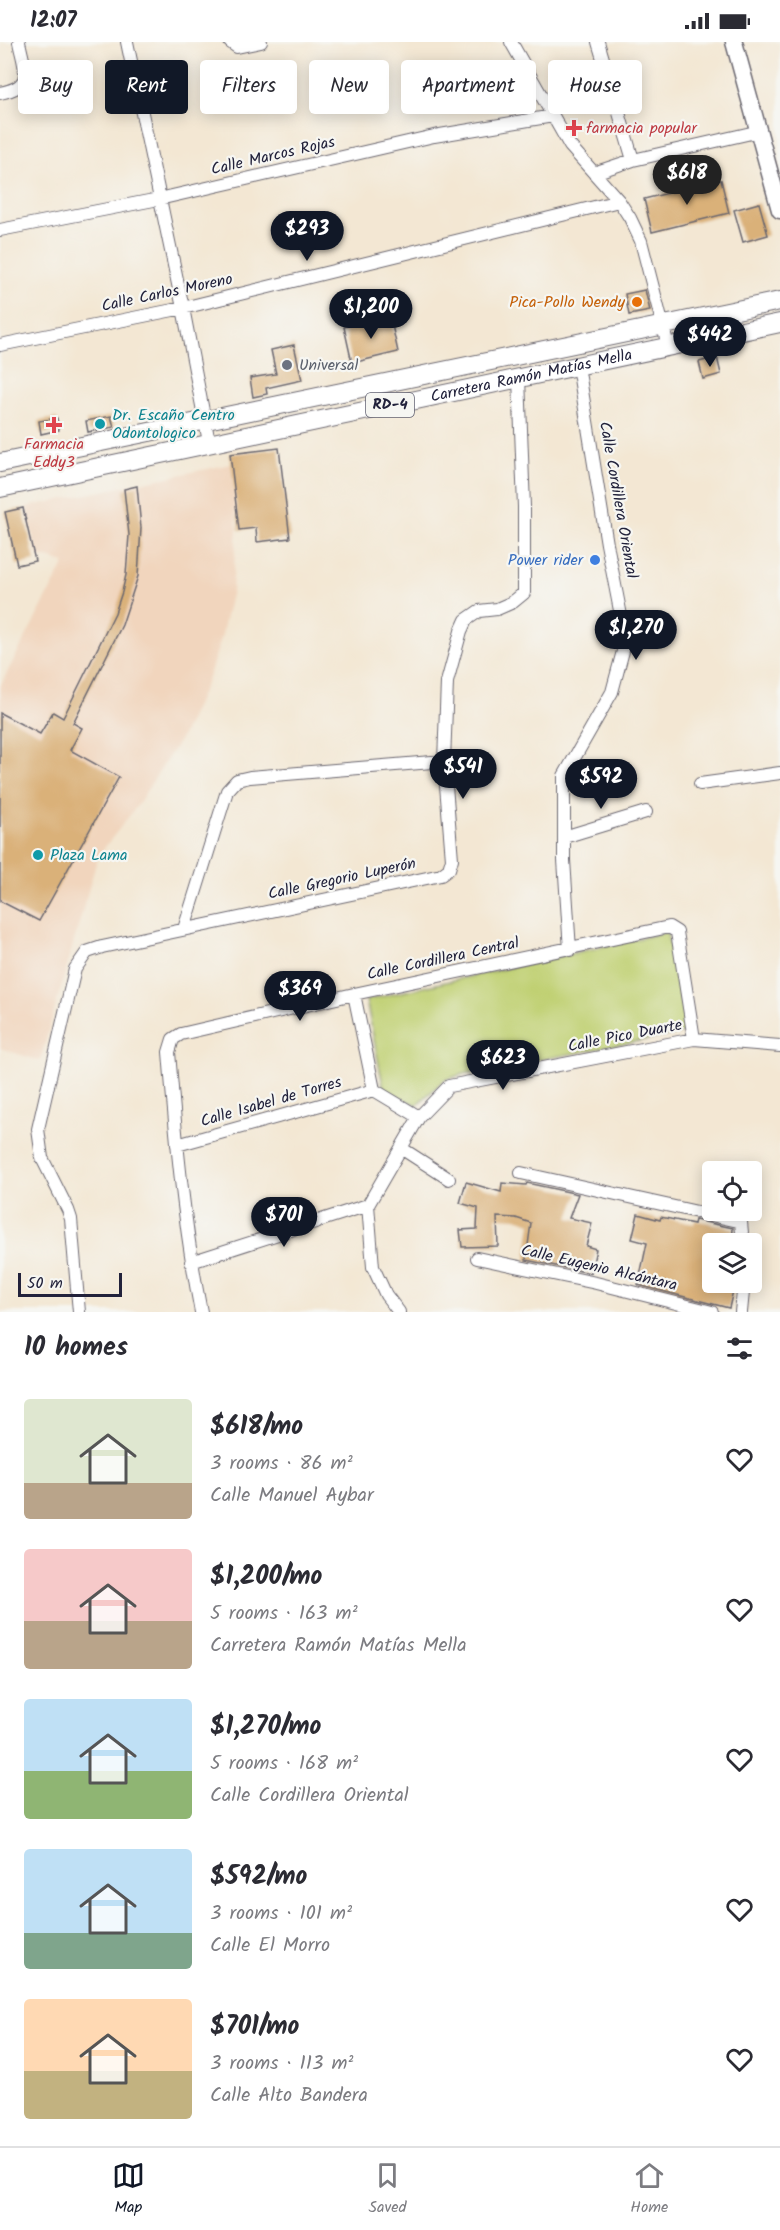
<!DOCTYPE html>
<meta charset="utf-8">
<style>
body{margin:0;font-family:Kalam,sans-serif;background:#f2f2f3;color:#2b2b33;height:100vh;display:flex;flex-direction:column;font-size:22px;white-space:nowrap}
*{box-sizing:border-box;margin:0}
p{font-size:20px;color:#7c7c81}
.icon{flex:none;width:33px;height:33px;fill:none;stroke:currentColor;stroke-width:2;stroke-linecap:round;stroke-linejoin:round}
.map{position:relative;height:1270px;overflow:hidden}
.panel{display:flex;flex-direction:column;background:#fff;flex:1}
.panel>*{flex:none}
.banner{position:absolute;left:18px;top:18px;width:744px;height:54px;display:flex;gap:12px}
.controls{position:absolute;left:702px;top:1119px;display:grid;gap:12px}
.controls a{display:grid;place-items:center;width:60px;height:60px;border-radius:6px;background:#fff;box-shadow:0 3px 15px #0003;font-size:30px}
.scale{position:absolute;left:18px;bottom:15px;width:104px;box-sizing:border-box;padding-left:6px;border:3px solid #22223b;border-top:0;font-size:16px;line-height:21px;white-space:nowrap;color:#22223b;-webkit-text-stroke:4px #f6f6f2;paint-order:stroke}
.price{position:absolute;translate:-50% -51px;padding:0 14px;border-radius:21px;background:#111827;color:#fff;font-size:20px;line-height:39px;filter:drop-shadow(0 2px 3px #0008)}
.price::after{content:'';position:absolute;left:50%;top:36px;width:18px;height:14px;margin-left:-9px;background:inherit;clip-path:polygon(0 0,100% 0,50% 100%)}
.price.selected{background:#222;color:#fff}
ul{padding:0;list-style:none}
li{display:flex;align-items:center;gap:18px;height:150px;padding:0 24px}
li span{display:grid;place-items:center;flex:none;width:168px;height:120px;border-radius:6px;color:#555}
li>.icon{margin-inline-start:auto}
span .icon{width:72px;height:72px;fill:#fffc;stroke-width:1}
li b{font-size:26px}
h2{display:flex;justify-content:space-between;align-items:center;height:72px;padding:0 24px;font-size:26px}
.chip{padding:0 21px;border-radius:6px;background:#fff;box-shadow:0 3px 15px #0003;font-size:21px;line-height:54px}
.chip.selected{background:#111827;color:#fff}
.status{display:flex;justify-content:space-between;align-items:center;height:42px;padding:0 30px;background:#fff;direction:ltr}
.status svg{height:16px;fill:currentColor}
.menu{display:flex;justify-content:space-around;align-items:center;height:84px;border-top:2px solid #e1e1e2;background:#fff;font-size:16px;color:#7c7c81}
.menu a{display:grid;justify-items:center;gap:3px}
.menu .selected{color:#111827}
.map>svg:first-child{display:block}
.built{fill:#f1d5bd}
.green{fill:#c0d072;stroke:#717956;stroke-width:1.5}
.building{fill:#dab179}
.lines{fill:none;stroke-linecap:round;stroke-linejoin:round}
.minor-casing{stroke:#6b6770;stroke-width:14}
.secondary-casing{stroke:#6b6770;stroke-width:19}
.primary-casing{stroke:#6b6770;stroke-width:20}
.minor{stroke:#fff;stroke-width:12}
.secondary{stroke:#fff;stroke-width:16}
.primary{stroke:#fff;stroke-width:18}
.health-dot{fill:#e0444e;stroke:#f6f6f2;stroke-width:2}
.food-dot{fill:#e8710a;stroke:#f6f6f2;stroke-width:2}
.worship-dot{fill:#6b7280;stroke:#f6f6f2;stroke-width:2}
.culture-dot{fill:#0f9aa8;stroke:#f6f6f2;stroke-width:2}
.shop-dot{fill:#3f7fe0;stroke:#f6f6f2;stroke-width:2}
.labels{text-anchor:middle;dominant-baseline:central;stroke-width:4.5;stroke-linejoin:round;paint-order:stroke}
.shield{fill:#f6f6f2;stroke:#626272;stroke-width:1.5}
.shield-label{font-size:15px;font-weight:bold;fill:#22223b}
.health-label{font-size:16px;fill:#be3a42;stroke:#f6f6f2;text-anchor:start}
.street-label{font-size:16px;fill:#22223b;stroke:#f6f6f2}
.food-label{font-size:16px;fill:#c56008;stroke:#f6f6f2;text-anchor:end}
.worship-label{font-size:16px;fill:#5b616d;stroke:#f6f6f2;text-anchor:start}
.culture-label{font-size:16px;fill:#0d838f;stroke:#f6f6f2;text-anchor:start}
.shop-label{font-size:16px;fill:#366cbe;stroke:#f6f6f2;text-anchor:end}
</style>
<div class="status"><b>12:07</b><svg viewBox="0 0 49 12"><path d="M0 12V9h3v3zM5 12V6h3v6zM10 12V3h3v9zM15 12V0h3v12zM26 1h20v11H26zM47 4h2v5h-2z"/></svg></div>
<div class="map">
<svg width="780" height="1270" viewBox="0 0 780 1270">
<rect width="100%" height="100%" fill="#f6f6f2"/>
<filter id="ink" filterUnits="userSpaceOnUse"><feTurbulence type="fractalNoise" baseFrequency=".0167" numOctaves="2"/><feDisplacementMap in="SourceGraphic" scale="12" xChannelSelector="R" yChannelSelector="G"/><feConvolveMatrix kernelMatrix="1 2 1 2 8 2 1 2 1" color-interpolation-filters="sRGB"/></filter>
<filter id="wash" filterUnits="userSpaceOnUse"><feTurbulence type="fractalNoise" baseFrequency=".008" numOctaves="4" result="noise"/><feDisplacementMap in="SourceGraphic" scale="24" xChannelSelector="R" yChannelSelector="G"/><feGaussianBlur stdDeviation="1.35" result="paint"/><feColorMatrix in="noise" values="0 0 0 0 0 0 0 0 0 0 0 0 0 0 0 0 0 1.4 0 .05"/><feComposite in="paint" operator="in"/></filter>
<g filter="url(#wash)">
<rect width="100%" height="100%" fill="#f3e7d3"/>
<!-- built -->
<path class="built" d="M231,422l6,64 -5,62 -12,52 -13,39 -25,55 -46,71 -38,49 -58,205 -40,-13v-362l65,-123 -28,-8 -11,-48z"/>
<!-- green -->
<path class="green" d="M667,890l20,100 -223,42 -20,6 -27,25 -33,-15 -18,-90z"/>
<g id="blocks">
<!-- building -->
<path class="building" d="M721,138l8,33 -77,19 -8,-33z
M759,161l9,32 -25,7 -9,-32z
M645,248l5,21 -21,4 -4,-21z
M390,274l8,36 -46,11 -8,-36z
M294,303l8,35 -36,8 1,6 -14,3 -3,-19 26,-4 -5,-24z
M717,315l4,17 -18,5 -4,-17z
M111,374l3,11 -26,5 -2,-11z
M57,376l2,12 -18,4 -2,-13z
M279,406l11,90 -33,4 -1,-14 -17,2 -9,-76z
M137,444l4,42 -3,48 -16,49 -49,98 9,5 -12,22 49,27 -80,144 -39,-20v-188l40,21 13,-22 10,6 52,-105 7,-21 4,-17 3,-40 -5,-46z
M23,466l12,53 -18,4 -12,-53z
M466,1140l35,10 1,-9 24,2 1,-2 51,11 -9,24 23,5 -6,23 10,3 -5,24 -65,-13 5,-37 -15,-5 -19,-1 1,29 -36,1 -2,-17 17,-1 1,-21 -18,-5z
M638,1172l22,6 1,-3 33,7 1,-4 38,8 -1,16h-20v38h23l-6,26 -91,-23 9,-42 -15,-4z"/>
</g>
</g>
<g filter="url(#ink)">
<use href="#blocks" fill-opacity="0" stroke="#6b6770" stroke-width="1.5"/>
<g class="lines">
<defs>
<path id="minor" d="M127,0l56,266 26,134
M230,0l7,5 24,-5
M511,0l59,104 49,55 11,17 11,23 27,105
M598,0l35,118
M0,51c35,-7 25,-22 19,-51
M594,131l39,-13 127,-29
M0,188l159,-31 275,-63 119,-20
M0,303l183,-37 436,-107
M700,742l80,-11
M564,795l82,-25
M184,887l43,-138 10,-11 13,-3 194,-16
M570,908l-6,-90v-84l48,-84 11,-41 1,-20 -17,-87 -29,-178
M354,952l20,96 45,27
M177,1103l197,-55
M401,1106l48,31
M521,1131l217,48 3,1 2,22
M477,1216l119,25 116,29
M191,1220l177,-57
M79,1270l-8,-93 -3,-9 -26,-52 -4,-29 37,-160 12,-17 15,-5 339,-72 8,-6 3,-10 -8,-98 3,-79 14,-51 5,-11 13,-9 18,-2 16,-7 11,-9v-86l-5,-129
M201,1270c-17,-86 -25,-173 -32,-260l4,-13 8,-5 173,-40 315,-67 8,5 17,107
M399,1270l-13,-17 -13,-28 -5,-62 51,-88 30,-31 245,-47 86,7
M741,1270l3,-30"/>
<path id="secondary" d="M734,0l46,168"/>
<g id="primary">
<path d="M0,421l780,-162"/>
<path id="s1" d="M0,446l780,-165"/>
</g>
</defs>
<!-- minor casing -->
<use href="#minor" class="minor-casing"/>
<!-- secondary casing -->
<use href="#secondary" class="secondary-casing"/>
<!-- primary casing -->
<use href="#primary" class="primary-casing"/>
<!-- minor -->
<use href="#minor" class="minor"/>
<!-- secondary -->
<use href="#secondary" class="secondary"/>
<!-- primary -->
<use href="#primary" class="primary"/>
</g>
</g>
<!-- markers -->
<g class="health-dot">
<path d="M571 77h6v6h6v6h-6v6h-6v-6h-6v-6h6z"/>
<path d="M51 374h6v6h6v6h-6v6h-6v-6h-6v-6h6z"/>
</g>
<circle class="food-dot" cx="637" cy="260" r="6"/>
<circle class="worship-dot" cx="287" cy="323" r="6"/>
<g class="culture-dot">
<circle cx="100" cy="382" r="6"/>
<circle cx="38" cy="813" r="6"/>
</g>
<circle class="shop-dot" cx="595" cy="518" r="6"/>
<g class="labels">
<!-- shield labels -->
<rect class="shield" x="366" y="351" width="48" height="24" rx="4.5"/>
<g class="shield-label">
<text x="390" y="363">RD-4</text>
</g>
<!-- health labels -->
<g class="health-label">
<text x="586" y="86">farmacia popular</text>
<text x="54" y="402" text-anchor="middle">Farmacia<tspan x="54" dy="18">Eddy3</tspan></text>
</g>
<!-- street labels -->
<g class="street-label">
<text transform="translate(273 114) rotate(-13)">Calle Marcos Rojas</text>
<text transform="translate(167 251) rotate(-12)">Calle Carlos Moreno</text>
<text stroke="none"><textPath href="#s1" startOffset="543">Carretera Ramón Matías Mella</textPath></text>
<text transform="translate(618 458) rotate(80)">Calle Cordillera Oriental</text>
<text transform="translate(342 837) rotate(-12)">Calle Gregorio Luperón</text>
<text transform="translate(443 917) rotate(-12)">Calle Cordillera Central</text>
<text transform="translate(625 994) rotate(-11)">Calle Pico Duarte</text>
<text transform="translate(271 1060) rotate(-16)">Calle Isabel de Torres</text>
<text transform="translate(599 1226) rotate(13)">Calle Eugenio Alcántara</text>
</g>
<!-- food labels -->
<g class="food-label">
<text x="625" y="260">Pica-Pollo Wendy</text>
</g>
<!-- worship labels -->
<g class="worship-label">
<text x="299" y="323">Universal</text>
</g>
<!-- culture labels -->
<g class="culture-label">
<text x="112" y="373">Dr. Escaño Centro<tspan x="112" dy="18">Odontologico</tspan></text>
<text x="50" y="813">Plaza Lama</text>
</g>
<!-- shop labels -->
<g class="shop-label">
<text x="583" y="518">Power rider</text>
</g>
</g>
</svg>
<div class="controls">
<a><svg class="icon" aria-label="locate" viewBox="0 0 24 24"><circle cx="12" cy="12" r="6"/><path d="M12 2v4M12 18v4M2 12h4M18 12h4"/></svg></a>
<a><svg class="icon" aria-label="layers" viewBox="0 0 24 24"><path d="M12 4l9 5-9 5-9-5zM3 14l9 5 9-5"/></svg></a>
</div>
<div class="scale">50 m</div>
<b class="price selected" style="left:687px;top:164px">$618</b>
<b class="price" style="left:307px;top:220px">$293</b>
<b class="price" style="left:371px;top:298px">$1,200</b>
<b class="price" style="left:710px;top:326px">$442</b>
<b class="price" style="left:636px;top:619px">$1,270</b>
<b class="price" style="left:463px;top:758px">$541</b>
<b class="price" style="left:601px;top:768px">$592</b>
<b class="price" style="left:300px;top:980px">$369</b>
<b class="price" style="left:503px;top:1049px">$623</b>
<b class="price" style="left:284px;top:1206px">$701</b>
<div class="banner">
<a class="chip">Buy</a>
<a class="chip selected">Rent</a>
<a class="chip">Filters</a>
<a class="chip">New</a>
<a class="chip">Apartment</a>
<a class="chip">House</a>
</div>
</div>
<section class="panel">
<h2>10 homes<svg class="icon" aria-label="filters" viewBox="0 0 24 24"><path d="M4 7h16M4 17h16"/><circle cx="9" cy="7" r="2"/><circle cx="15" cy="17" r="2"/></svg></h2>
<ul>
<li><span style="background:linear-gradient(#dfe7d0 70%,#b9a48a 0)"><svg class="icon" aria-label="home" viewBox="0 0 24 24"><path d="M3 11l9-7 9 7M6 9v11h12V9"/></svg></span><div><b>$618/mo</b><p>3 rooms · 86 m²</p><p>Calle Manuel Aybar</p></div><svg class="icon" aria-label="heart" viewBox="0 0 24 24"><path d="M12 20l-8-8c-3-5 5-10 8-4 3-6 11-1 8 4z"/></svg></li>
<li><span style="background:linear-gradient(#f6c9c9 60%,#b9a48a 0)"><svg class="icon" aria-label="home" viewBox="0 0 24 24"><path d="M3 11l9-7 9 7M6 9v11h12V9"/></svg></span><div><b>$1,200/mo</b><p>5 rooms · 163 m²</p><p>Carretera Ramón Matías Mella</p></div><svg class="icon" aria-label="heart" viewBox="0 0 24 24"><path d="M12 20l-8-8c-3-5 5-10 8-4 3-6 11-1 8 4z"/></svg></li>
<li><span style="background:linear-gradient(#bfe0f5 60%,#8fb573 0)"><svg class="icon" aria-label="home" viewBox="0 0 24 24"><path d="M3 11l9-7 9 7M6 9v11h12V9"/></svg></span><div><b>$1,270/mo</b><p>5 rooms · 168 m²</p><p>Calle Cordillera Oriental</p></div><svg class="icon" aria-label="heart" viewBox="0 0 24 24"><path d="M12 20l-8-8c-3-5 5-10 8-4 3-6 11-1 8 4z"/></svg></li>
<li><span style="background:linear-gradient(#bfe0f5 70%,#7fa58c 0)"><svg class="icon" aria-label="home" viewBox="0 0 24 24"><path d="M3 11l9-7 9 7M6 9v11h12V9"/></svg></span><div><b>$592/mo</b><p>3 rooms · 101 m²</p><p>Calle El Morro</p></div><svg class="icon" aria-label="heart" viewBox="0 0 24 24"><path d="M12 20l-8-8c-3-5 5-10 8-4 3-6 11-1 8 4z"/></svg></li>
<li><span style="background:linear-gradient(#ffd9b3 60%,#c2b280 0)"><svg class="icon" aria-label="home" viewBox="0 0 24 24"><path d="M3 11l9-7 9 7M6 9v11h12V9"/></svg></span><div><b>$701/mo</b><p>3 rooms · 113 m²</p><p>Calle Alto Bandera</p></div><svg class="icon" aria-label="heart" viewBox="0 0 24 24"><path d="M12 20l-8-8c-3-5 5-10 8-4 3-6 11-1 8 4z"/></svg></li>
</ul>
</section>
<nav class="menu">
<a class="selected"><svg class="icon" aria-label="map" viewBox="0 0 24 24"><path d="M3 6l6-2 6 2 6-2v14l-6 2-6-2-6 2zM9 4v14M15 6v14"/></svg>Map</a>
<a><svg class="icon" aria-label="saved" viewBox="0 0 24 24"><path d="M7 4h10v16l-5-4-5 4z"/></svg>Saved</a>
<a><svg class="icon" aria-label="home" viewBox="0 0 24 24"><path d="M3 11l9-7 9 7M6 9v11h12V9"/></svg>Home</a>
</nav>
